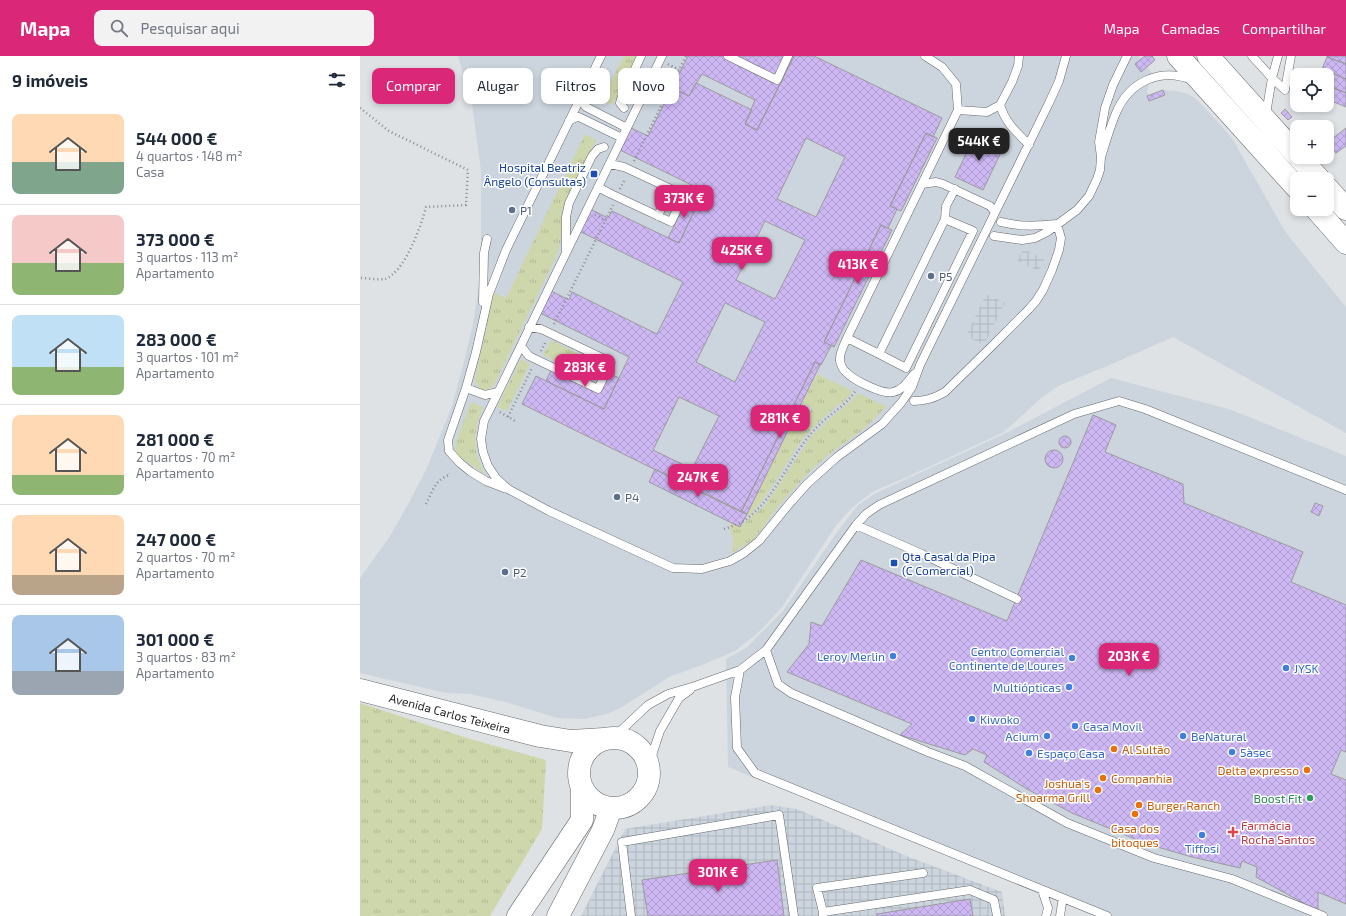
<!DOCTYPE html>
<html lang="pt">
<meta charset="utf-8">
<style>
body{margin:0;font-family:"Exo 2",sans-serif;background:#f2f2f3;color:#1f2937;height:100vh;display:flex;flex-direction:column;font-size:15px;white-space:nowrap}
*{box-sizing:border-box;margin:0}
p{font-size:13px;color:#747a83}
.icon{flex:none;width:22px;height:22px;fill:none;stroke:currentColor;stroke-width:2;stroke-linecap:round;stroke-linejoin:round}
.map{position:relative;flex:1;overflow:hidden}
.panel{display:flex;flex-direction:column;background:#fff;width:360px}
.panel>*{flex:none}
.hud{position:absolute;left:12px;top:12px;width:380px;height:36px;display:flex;gap:8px}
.fabs{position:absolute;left:930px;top:12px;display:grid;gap:8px}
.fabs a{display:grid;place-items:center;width:44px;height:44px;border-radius:8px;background:#fff;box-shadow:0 2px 6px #0003;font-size:20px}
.price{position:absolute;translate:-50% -34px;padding:0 9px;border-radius:8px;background:#db2777;color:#fff;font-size:13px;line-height:26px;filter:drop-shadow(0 1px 2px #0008)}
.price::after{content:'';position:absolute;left:50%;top:24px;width:12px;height:9px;margin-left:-6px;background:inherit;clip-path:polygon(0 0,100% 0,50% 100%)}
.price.current{background:#222;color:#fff}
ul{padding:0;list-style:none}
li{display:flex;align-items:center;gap:12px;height:100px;padding:0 12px}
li+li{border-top:1px solid #e0e1e3}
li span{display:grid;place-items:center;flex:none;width:112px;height:80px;border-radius:8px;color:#555}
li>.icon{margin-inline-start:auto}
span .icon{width:48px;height:48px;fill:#fffc;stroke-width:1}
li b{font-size:17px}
h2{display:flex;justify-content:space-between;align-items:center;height:48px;padding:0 12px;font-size:17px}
.chip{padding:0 14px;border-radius:8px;background:#fff;box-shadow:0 2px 6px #0003;font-size:14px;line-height:36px}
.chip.current{background:#db2777;color:#fff}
header{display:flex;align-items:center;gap:24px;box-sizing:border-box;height:56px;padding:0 20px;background:#db2777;color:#fff}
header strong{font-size:19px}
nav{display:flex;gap:22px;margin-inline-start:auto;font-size:14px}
.search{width:280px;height:36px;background:#f2f2f3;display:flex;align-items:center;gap:10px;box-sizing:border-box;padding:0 14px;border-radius:8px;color:#747a83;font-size:15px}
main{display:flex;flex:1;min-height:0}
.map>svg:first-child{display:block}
.built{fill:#ccd5de}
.industrial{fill:url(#industrial-grid)}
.grass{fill:url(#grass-tufts)}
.building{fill:url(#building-cross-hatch);stroke:#9b9a9e;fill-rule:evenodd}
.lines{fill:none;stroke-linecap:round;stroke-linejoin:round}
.service-casing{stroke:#66696c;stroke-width:9}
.secondary-casing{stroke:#66696c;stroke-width:23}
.path{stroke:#898c8e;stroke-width:2.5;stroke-dasharray:1 3;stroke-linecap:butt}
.service{stroke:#fff;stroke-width:8}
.secondary{stroke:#fff;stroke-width:22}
.transit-dot{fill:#1a4fb4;stroke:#fff;stroke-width:1.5}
.service-dot{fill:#5c6f8a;stroke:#fff;stroke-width:1.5}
.shop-dot{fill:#3f7fe0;stroke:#fff;stroke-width:1.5}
.food-dot{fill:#e8710a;stroke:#fff;stroke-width:1.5}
.leisure-dot{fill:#2e9e5b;stroke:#fff;stroke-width:1.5}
.health-dot{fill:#e0444e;stroke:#fff;stroke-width:1.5}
.labels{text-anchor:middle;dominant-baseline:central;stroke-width:3;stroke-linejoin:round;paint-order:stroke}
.transit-label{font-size:12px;fill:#164399;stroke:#fff;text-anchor:end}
.service-label{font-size:12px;fill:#4e5e75;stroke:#fff;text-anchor:start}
.shop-label{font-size:12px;fill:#366cbe;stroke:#fff;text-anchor:start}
.street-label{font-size:12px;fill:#1f2021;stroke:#fff}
.food-label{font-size:12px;fill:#c56008;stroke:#fff;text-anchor:start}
.leisure-label{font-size:12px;fill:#27864d;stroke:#fff;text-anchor:end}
.health-label{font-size:12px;fill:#be3a42;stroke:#fff;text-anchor:start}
</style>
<header>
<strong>Mapa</strong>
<div class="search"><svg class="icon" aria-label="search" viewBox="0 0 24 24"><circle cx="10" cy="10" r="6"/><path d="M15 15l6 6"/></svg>Pesquisar aqui</div>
<nav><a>Mapa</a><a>Camadas</a><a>Compartilhar</a></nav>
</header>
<main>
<section class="panel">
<h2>9 imóveis<svg class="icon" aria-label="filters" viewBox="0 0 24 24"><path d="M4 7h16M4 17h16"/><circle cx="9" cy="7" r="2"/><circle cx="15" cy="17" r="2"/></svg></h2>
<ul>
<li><span style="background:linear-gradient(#ffd9b3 60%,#7fa58c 0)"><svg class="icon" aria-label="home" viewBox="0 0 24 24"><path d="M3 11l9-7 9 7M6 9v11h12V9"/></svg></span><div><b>544 000 €</b><p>4 quartos · 148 m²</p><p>Casa</p></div></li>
<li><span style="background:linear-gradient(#f6c9c9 60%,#8fb573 0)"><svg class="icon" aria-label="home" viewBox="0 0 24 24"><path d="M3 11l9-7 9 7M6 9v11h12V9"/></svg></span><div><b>373 000 €</b><p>3 quartos · 113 m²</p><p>Apartamento</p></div></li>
<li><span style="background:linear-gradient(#bfe0f5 65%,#8fb573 0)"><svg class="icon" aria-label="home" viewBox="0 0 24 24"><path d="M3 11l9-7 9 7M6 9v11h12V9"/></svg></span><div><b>283 000 €</b><p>3 quartos · 101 m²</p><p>Apartamento</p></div></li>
<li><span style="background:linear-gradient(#ffd9b3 75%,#8fb573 0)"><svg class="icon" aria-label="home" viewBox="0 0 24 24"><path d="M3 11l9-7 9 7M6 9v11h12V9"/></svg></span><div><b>281 000 €</b><p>2 quartos · 70 m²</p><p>Apartamento</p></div></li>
<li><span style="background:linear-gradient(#ffd9b3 75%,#b9a48a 0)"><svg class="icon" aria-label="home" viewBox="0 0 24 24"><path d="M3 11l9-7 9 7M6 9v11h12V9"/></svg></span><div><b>247 000 €</b><p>2 quartos · 70 m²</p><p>Apartamento</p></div></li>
<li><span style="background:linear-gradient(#a9c7e8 70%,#9aa5b1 0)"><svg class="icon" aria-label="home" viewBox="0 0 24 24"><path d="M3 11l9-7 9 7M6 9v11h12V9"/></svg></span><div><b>301 000 €</b><p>3 quartos · 83 m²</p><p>Apartamento</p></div></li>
</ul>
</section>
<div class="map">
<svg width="986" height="860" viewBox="0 0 986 860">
<defs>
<pattern id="industrial-grid" width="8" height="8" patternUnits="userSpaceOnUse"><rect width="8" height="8" fill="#ccd5de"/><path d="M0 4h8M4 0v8" fill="none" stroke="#afb7be"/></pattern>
<pattern id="grass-tufts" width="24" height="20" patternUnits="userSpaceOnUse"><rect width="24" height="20" fill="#ced7ab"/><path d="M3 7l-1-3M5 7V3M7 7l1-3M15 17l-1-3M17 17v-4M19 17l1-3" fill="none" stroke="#b0b893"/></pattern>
<pattern id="building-cross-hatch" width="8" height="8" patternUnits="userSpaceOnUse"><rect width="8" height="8" fill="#cdb8f3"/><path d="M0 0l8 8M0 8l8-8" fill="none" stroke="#b09ed0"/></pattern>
</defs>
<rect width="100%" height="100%" fill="#dee2e5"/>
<!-- built -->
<path class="built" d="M98,0h680l3,3 4,-3h7l3,4 -8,7 5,6 -5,19 2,4 -2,1 2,4 16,-6 -2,-5 13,1 12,3 7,4 11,11 26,29 53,93 14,18 47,58v126l-173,-96 -61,27 -54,22 -18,13 -36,33 -97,45 -33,14 -20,15 -17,18 -55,83 -19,21 -9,8 -19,15 -28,12 -38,14 -47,30 -12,6 -25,6 -28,-1 -51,-16 -36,-8 -24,-1 -86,-20v-95l30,-42 22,-39 14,-27 25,-61 12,-43 10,-42 7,-44 1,-31v-78l-9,-67z
M751,322l118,31 117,47v460h-252l-366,-149 -2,-108 20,-11 37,-37 52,-76 23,-30 16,-11 134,-62z"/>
<!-- industrial -->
<path class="industrial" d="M663,193l21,10 -5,12 -22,-10z
M626,238l19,9 -21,42 -18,-9z
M411,749l26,4 112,48 93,35 3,24h-424l44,-87z"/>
<!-- grass -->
<path class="grass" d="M264,0h13l-24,49 -11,-5z
M225,78l11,6 -31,61 -4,39 -4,15 -63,130c-9,9 -18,5 -19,-7l11,-48 6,-38 14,6z
M191,284l40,20 -8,15 -40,-20z
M161,303l9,5 -23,47 -10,-4z
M457,318l36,17c-5,9 -15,14 -23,21 -11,9 -21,19 -30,31 -10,14 -40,69 -55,74l52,-103 10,5 5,-11 -10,-5z
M498,337l22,11 7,2 -23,23 -32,23 -25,22 -30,34 -23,31 -22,14 -1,-1c5,-11 0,-18 -2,-29l11,4 25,-22 47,-70 13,-12 28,-24z
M111,346l12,5c-10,22 -11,44 1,66h-1l-24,-17 -4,-6 1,-8z
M0,647l107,35 79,22 -4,69 -52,87h-130z"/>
<!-- building -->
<path class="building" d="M328,0h106l-37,74 -12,-6 10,-24 -53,-26 -13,22 -17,-8z
M434,0h20l128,62 -9,19 -7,-4 -36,73 7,3 -9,19 -7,-3 -57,117 7,4 -10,19 -6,-3 -74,150 -219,-108 14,-28 68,33 25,-52 -89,-44 11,-22 18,9 3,-8 85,42 26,-52 -104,-51 11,-22 18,9 4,-7 67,32 25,-52 -84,-41 11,-22 17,8 24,-48 17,8 7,-13 56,27 -7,14 12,6zM446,82l39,19 -29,60 -39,-18zM405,165l40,19 -30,59 -39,-19zM365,247l40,19 -30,60 -39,-20zM319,341l40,19 -27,53 -39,-19z
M785,0h7l3,4 -14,12 -6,-8z
M967,0h19v8l-19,-7z
M967,1l19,7v15l-24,-10z
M965,14l21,9v14l-19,-8v-10h-4z
M967,29l19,8v14l-19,-8z
M803,34l2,5 -16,6 -2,-5z
M925,53l7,8 -4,3 -7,-7z
M986,72v18l-10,7 -8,-11z
M566,77l11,5 -36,73 -11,-5z
M615,79l28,13 -20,42 -28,-13z
M330,138l10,5 -21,44 -11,-5z
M521,169l11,5 -58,117 -10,-5z
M455,306l5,3 -73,149 -6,-2z
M192,312l45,23 9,-19 13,6 -15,31 -58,-28z
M733,359l23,10 -11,27 78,32 1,19 119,49 -12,30 55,23v147l-5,-2 -10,24 15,6v124l-28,-12v19l-62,-34 1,-10 -15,-6 -2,7 -48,-11 -45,-13 -75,-31 -45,-24 -43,-27 3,-7 -14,-6 -8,6 -65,-20 12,-11 -125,-52 22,-28 2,-22 11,4 39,-66 146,61z
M699 386a6 6 0 1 1 12 0a6 6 0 1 1-12 0Z
M685 403a9 9 0 1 1 18 0a9 9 0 1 1-18 0Z
M295,413l92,45 -7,13 -91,-45z
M955,447l8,3 -4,10 -8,-4z
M417,804l7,56h-136l-6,-36z
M610,843l3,17h-96v-2z"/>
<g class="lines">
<defs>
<path id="service" d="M302,0l-171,351 -7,14 -3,18 2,13 5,14 8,12 12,11 41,22 124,57 29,1 28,-8 14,-8 15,-12 31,-38 17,-19 30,-27 45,-33 19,-21 11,-16 8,-22 129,-262 10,-22 7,-25
M368,0l49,24 11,-24
M892,0l20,22 -6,36
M918,0l-6,22 13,12 6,-34
M221,40l1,6 4,5 41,21
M640,49c6,19 16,26 29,40
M264,52l-4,-5 1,-4 20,-43
M598,54l29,2 13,-7 12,-23 6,-16 1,-10
M209,65l5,-3 5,-1 43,21
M742,98c4,-13 8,-27 14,-41 13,-31 44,-46 76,-33
M562,128l14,-2 7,2 47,22 5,6
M238,131l11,6 62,29 13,-27 -60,-28 -14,-3
M298,160l12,-27
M585,163l28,12 -67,137 -27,-14z
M585,163l1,-13 9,-17
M641,166c22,5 33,4 56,2
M634,180l28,4 13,-2 12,-6 30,-22 12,-14 8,-17 3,-9 1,-13 -2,-15 6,-34 8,-23 14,-29
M206,194v-33l3,-14 23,-47 6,-7 6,-2
M123,246l1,-49 3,-14
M487,282l32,16
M161,290l8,10 69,33 13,-27 -70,-33 -12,-2
M554,318c-6,7 -11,16 -21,18 -10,3 -40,-12 -47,-20 -3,-2 -5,-7 -6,-11 -1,-8 4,-16 7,-23l111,-228 -2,-26 -14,-17 -17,-11
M225,327l12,-27
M106,332l19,7 13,-3
M554,345c12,0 20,-3 31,-9l48,-47 36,-36 7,-8 7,-11 9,-20 7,-20 2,-12 -4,-14
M144,432l-18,-7 -15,-9 -11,-9 -11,-12 -1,-11 18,-52 10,-36 13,-58 17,-44 95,-194
M496,469l66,29 95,45
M406,594l12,34 13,9 137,59 37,14 102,57 87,35 78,21 91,37
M380,614l-5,27 2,51 18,25 352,143
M254,681l34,-32 20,-11 27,-8 45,-16 26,-20 90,-125 10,-11 13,-9 195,-91 45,-13 26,8 201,81
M288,723l5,-27 7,-21 19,-33 11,-8
M682,834l6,18 -2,8
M463,856l-6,-24 106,-15
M271,860l-9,-74 157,-27 15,101
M463,860v-4l147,-22 24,10 3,16
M700,860l2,-13"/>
<path id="secondary" d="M818,0l119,132
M848,0l89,99
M939,101l20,22
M967,132l19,21
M956,153l30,34
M0,634l180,46 31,5 33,-2
M219 717a35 35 0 1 1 70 0a35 35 0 1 1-70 0Z
M158,860l64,-96v-31
M198,860l45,-86 8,-22"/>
</defs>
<!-- service casing -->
<use href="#service" class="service-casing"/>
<!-- secondary casing -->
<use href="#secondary" class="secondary-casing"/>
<!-- path -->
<path class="path" d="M308,8l11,6
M0,52l29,23 79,39 -2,35 -40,2c-5,19 -21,65 -41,72 -6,1 -19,-1 -25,-1
M274,105l52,-105
M260,133l5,-10
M235,159l10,5
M194,268l59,-119
M181,295l5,-10
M140,356l15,9
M148,361l24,-49
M66,448c6,-12 9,-24 23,-29v-2
M364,473c9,-3 18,-6 25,-12 28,-22 41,-61 66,-88 13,-14 31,-23 41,-39"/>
<!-- service -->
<use href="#service" class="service"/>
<!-- secondary -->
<use href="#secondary" class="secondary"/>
</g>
<!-- markers -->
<g class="transit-dot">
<rect x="230" y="114" width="8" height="8" rx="2"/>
<rect x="530" y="503" width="8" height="8" rx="2"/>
</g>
<g class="service-dot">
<circle cx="152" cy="154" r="4"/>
<circle cx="571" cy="220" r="4"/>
<circle cx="257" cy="441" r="4"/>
<circle cx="145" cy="516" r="4"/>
</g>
<g class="shop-dot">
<circle cx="533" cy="600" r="4"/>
<circle cx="712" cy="602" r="4"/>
<circle cx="926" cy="612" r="4"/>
<circle cx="709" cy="631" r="4"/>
<circle cx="612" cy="663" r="4"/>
<circle cx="715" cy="670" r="4"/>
<circle cx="687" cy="680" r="4"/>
<circle cx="823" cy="680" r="4"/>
<circle cx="872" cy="696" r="4"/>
<circle cx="669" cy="697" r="4"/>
<circle cx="842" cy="779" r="4"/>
</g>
<g class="food-dot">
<circle cx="754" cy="693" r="4"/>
<circle cx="947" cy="714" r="4"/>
<circle cx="743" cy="722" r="4"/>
<circle cx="738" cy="734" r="4"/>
<circle cx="779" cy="749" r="4"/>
<circle cx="775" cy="758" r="4"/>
</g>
<circle class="leisure-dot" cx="950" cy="742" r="4"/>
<path class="health-dot" d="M871 770h4v4h4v4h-4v4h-4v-4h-4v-4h4z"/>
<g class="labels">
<!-- transit labels -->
<g class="transit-label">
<text x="226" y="111">Hospital Beatriz<tspan x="226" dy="14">Ângelo (Consultas)</tspan></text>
<text x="542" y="500" text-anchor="start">Qta Casal da Pipa<tspan x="542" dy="14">(C Comercial)</tspan></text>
</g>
<!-- service labels -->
<g class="service-label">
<text x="160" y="154">P1</text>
<text x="579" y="220">P5</text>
<text x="265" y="441">P4</text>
<text x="153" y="516">P2</text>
</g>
<!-- shop labels -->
<g class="shop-label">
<text x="704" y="595" text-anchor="end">Centro Comercial<tspan x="704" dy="14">Continente de Loures</tspan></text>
<text x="525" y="600" text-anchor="end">Leroy Merlin</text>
<text x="934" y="612">JYSK</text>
<text x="701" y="631" text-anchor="end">Multiópticas</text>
<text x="620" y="663">Kiwoko</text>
<text x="723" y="670">Casa Movil</text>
<text x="679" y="680" text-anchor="end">Acium</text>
<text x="831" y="680">BeNatural</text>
<text x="880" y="696">5àsec</text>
<text x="677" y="697">Espaço Casa</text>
<text x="842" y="792" text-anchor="middle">Tiffosi</text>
</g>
<!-- street labels -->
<g class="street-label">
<text transform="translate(90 657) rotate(15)">Avenida Carlos Teixeira</text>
</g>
<!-- food labels -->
<g class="food-label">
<text x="762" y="693">Al Sultão</text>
<text x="939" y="714" text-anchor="end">Delta expresso</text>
<text x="751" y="722">Companhia</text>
<text x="730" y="727" text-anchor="end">Joshua's<tspan x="730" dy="14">Shoarma Grill</tspan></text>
<text x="787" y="749">Burger Ranch</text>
<text x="775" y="772" text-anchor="middle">Casa dos<tspan x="775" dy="14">bitoques</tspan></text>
</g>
<!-- leisure labels -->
<g class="leisure-label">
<text x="942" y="742">Boost Fit</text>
</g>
<!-- health labels -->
<g class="health-label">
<text x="881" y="769">Farmácia<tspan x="881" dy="14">Rocha Santos</tspan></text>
</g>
</g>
</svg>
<div class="fabs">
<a><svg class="icon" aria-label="locate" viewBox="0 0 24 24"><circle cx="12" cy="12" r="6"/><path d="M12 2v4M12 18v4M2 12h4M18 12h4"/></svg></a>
<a>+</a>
<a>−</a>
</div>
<b class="price current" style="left:619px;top:106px">544K €</b>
<b class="price" style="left:324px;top:163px">373K €</b>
<b class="price" style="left:382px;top:215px">425K €</b>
<b class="price" style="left:498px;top:229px">413K €</b>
<b class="price" style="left:225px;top:332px">283K €</b>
<b class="price" style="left:420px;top:383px">281K €</b>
<b class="price" style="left:338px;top:442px">247K €</b>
<b class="price" style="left:769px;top:621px">203K €</b>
<b class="price" style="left:358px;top:837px">301K €</b>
<div class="hud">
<a class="chip current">Comprar</a>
<a class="chip">Alugar</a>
<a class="chip">Filtros</a>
<a class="chip">Novo</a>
</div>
</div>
</main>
